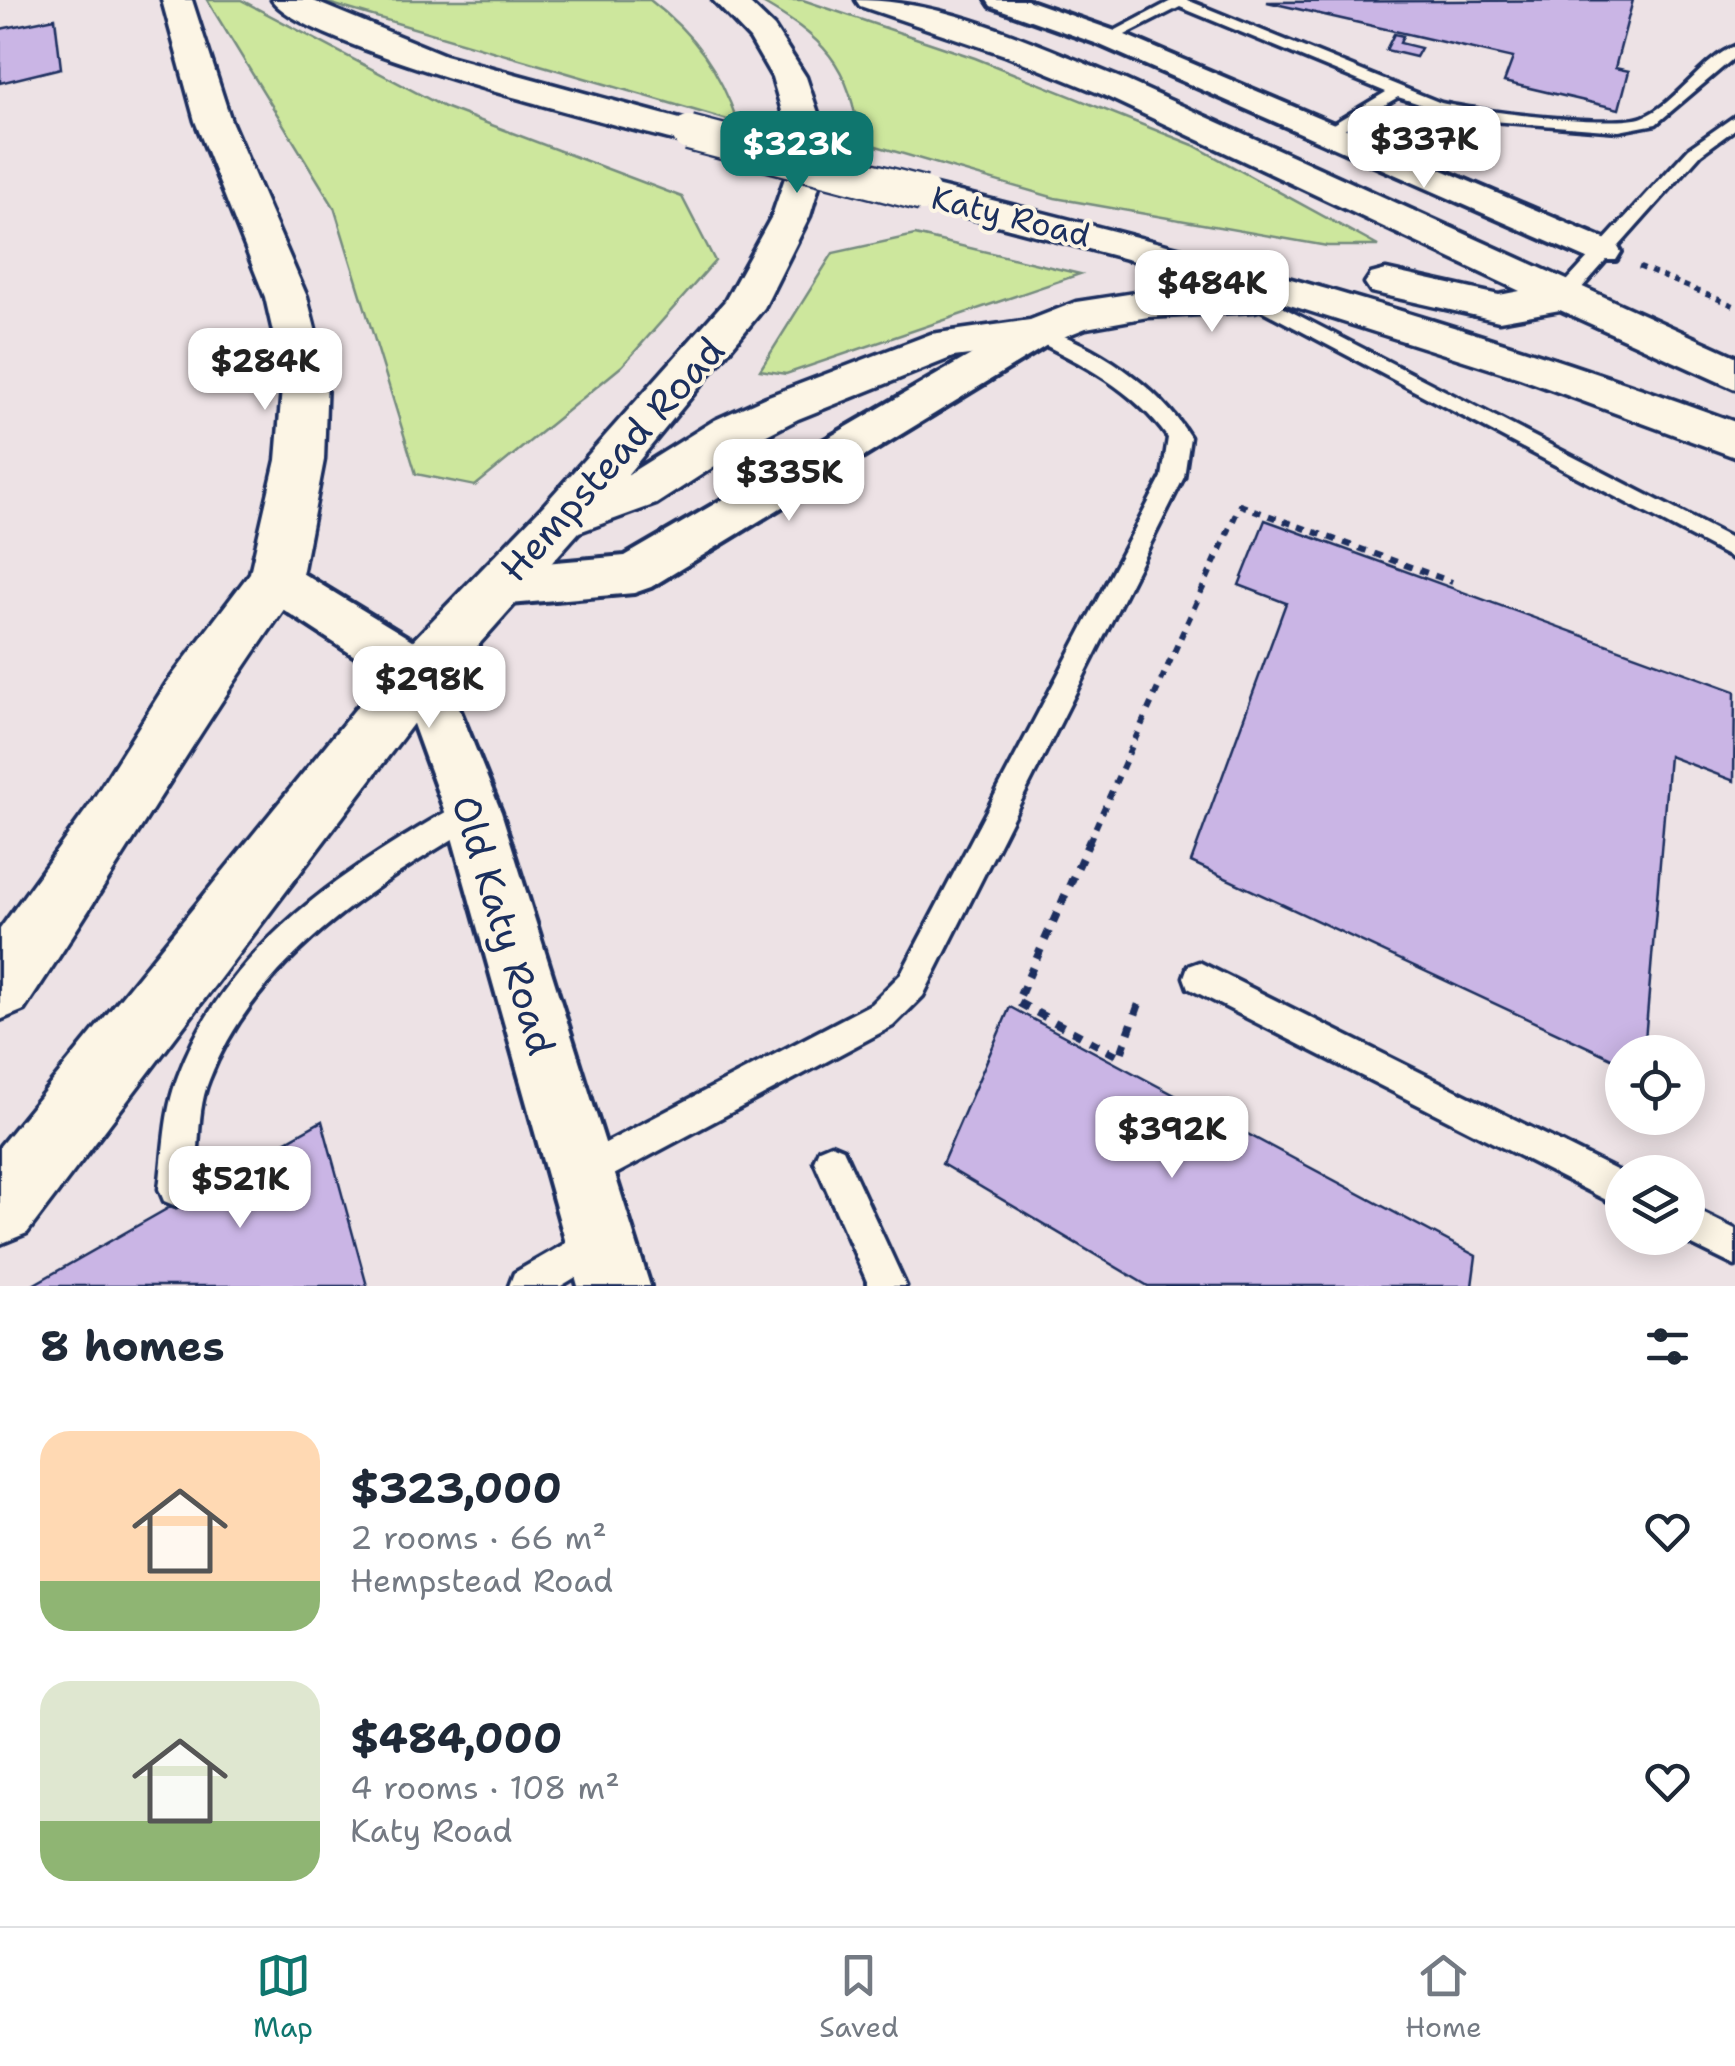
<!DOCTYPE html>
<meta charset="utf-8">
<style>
body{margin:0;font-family:"Shantell Sans",sans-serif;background:#f6f6f7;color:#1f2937;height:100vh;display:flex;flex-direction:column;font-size:38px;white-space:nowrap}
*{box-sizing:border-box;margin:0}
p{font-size:32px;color:#747a83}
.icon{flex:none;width:55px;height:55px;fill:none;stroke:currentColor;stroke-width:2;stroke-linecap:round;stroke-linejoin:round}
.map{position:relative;height:1286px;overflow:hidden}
.drawer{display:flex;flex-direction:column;background:#fff;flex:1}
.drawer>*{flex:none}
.tools{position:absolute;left:1605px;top:1035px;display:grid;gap:20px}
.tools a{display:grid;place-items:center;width:100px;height:100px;border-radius:50%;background:#fff;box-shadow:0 5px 25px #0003;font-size:50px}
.price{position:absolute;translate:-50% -85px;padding:0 22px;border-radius:20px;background:#fff;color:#222;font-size:32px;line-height:65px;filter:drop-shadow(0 2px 5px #0008)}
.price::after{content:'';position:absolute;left:50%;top:60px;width:30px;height:22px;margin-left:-15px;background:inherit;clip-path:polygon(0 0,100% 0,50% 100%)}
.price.on{background:#0f766e;color:#fff}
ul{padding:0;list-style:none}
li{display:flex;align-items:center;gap:30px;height:250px;padding:0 40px}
li span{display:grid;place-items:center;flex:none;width:280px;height:200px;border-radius:30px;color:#555}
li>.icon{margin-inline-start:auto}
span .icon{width:120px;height:120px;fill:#fffc;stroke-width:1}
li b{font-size:42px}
h2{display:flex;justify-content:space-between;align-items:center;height:120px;padding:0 40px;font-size:42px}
.dock{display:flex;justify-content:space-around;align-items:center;height:140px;border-top:2px solid #e0e1e3;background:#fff;font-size:28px;color:#747a83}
.dock a{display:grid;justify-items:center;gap:5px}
.dock .on{color:#0f766e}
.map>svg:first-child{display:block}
.green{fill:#cde79d;stroke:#748b7e;stroke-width:2.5}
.building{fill:#cab5e5;stroke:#1b2f5e;stroke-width:2.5}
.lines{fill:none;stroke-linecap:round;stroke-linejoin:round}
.lane-casing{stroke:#1b2f5e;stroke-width:7}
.street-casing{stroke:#1b2f5e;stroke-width:8}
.secondary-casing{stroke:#1b2f5e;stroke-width:7}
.path-far2{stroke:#1b2f5e;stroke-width:5;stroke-dasharray:6 6;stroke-linecap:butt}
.path-far1{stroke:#1b2f5e;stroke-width:6;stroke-dasharray:8 8;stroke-linecap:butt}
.path{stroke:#1b2f5e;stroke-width:8;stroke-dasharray:10 10;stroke-linecap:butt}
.lane{fill:#fcf5e5;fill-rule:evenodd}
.street{fill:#fcf5e5;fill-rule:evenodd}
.secondary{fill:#fcf5e5;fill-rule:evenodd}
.secondary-bridge-casing{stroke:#1b2f5e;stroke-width:39;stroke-linecap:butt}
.secondary-bridge{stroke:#fcf5e5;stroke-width:34}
.labels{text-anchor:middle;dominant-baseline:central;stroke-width:8;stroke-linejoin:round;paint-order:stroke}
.far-street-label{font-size:32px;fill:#1b2f5e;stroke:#fcf5e5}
.street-label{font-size:38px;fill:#1b2f5e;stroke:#fcf5e5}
</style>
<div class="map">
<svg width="1735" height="1286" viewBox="0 0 1735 1286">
<rect width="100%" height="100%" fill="#ede2e5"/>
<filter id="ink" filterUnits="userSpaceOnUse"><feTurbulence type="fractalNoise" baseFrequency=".01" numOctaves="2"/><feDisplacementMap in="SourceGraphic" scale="20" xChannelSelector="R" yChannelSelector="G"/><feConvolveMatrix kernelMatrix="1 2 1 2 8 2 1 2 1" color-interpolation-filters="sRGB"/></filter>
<g filter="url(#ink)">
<!-- green -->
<path class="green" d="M207,0h34l203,107 238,90 33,64 -93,105 -147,120 -59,-12 -82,-267z
M318,0h332c45,35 69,69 88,123z
M757,0h46l172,58 218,87 185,101h-51l-272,-48 -196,-57c-7,-76 -37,-105 -102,-141z
M915,235l165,39 -294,100 -26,-4 73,-117z"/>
<!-- building -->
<path class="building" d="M1633,0l-18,68 14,3 -10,38 -115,-27 9,-24 -246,-56z
M55,18l6,50 -61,15v-54z
M1394,34l9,2 -3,7 21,5 -5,9 -30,-7z
M1265,520l470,171 -1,90 -65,-25 -25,296h-22v11l-431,-201 95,-259 -47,-18z
M1010,1007l466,249 -4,30h-324l-206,-122z
M322,1121l45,165h-336z"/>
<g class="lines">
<defs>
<path id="lane" d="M1173,0h14l254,103c34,8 174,25 202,14 32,-12 59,-58 92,-71v11l-79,67 -37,7 -153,-12 -68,-22 -69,41 -8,-5 2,-3 63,-38 -206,-85 -67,34 -12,-3z
M1735,116v13l-34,25 -130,146h-14v-8l132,-144z
M1253,292l482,248v20l-489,-258v-8z
M1038,327c57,16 121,60 152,110l-6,40 -261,519 -30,30 -298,159 -12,5 -12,-5 -5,-12 5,-12 300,-157 30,-30 261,-497 6,-39c-35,-49 -85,-74 -137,-100v-10z
M473,799l10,4 4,9 -4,9c-108,64 -226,137 -274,259 -16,39 -5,83 -21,121l-12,5 -12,-5 -5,-12c5,-38 5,-77 19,-113 39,-106 128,-179 221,-236 24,-14 48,-31 74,-41z
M1199,962l423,211v35l-434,-220 -4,-11 4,-11z
M831,1144l12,5 63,137h-37l-55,-125 5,-12z
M1688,1206l47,23v37l-57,-28h10z
M599,1224l13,5 5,13 -5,13 -51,31h-52l5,-13z"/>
<path id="street" d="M987,0h40l91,32 498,212 5,8 -5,8h-26l-492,-216 -107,-38z
M1038,320l14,4 6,9 -6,9 -401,245 -17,6 -135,12 -17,-5 -7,-14 7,-14 17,-5 126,-11 399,-232z
M275,561l17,6 146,89 63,156 149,474h-72l-133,-474 -46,-127 -141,-92 -7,-13 7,-13z"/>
<path id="secondary" d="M162,0h30l39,121 76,176 20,79 -3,84 -23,120 -7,15c-96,135 -178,277 -270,415l-24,10v-91l89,-123 77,-122 84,-111 26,-113 7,-84 -18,-79 -70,-176z
M272,0h39l134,55 257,70 5,8 -5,8 -13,3c-70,-18 -384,-96 -417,-144z
M713,0h33l28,27 32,50 16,48 2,44 -14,47 -46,92 -137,167 88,-55 51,-23 165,-63 99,-14 46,-18 72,-11 81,-5 -319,-84 -6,-8 6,-8 13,-3c275,67 547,141 812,239v35l-215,-79 -246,-78 -5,7 -15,4 -106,6 -62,11 -48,19 -85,10 -155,62 -49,25 -93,60 -77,28 -139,156 -413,545 -27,11v-98l400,-492 143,-148 182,-205 47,-85 16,-47 -2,-44 -14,-48 -22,-38z
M856,0c92,0 184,46 269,80l610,276v33l-175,-79 -61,11 -128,-29 -6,-9 6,-9 15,-4 113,25 21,-4 -419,-197 -96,-39 -145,-49z"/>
</defs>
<!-- lane casing -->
<use href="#lane" class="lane-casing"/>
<!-- street casing -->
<use href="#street" class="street-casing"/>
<!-- secondary casing -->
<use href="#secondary" class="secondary-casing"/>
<!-- path-far2 -->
<path class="path-far2" d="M1639,267l96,39"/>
<!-- path-far1 -->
<path class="path-far1" d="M1089,842l151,-337 212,77"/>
<!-- path -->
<path class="path" d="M1090,840l-73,162 103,55 21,-59"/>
<!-- lane -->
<use href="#lane" class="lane"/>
<!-- street -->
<use href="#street" class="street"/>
<!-- secondary -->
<use href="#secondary" class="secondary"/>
<defs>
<path id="secondary-bridge" d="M689,133l234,61"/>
</defs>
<!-- secondary-bridge casing -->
<use href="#secondary-bridge" class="secondary-bridge-casing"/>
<!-- secondary-bridge -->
<use href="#secondary-bridge" class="secondary-bridge"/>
</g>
</g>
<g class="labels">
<!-- far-street labels -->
<g class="far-street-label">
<text transform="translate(1011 216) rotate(14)">Katy Road</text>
</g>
<!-- street labels -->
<g class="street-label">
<text transform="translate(612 459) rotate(-48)">Hempstead Road</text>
<text transform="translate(504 925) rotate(73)">Old Katy Road</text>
</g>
</g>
</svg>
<div class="tools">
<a><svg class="icon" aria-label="locate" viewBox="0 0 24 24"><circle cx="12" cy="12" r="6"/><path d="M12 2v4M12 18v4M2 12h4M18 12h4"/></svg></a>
<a><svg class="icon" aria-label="layers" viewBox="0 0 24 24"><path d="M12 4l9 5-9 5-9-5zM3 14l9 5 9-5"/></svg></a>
</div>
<b class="price" style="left:1424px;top:191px">$337K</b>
<b class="price on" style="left:797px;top:196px">$323K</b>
<b class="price" style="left:1212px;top:335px">$484K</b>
<b class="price" style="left:265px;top:413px">$284K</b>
<b class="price" style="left:789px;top:524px">$335K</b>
<b class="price" style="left:429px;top:731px">$298K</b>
<b class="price" style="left:1172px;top:1181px">$392K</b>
<b class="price" style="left:240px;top:1231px">$521K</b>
</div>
<section class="drawer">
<h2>8 homes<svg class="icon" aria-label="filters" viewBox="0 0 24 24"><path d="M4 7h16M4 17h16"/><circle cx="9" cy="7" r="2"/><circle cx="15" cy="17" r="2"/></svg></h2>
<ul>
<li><span style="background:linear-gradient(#ffd9b3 75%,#8fb573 0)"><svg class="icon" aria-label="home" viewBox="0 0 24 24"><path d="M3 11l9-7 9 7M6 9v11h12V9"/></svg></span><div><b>$323,000</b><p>2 rooms · 66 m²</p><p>Hempstead Road</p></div><svg class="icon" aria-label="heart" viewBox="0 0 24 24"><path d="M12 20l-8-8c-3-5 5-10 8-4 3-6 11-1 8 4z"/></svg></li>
<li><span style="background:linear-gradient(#dfe7d0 70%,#8fb573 0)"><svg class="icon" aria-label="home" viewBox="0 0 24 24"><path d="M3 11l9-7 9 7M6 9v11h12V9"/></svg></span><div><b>$484,000</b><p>4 rooms · 108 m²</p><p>Katy Road</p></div><svg class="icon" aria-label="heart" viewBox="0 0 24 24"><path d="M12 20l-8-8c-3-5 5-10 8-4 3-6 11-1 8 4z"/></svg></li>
</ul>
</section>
<nav class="dock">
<a class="on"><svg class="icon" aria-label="map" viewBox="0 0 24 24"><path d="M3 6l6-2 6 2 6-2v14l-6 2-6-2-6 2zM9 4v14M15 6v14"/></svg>Map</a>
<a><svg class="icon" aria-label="saved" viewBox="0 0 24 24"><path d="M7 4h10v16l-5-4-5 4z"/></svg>Saved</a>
<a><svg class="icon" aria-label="home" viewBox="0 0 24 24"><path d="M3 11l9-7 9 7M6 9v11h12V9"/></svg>Home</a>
</nav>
